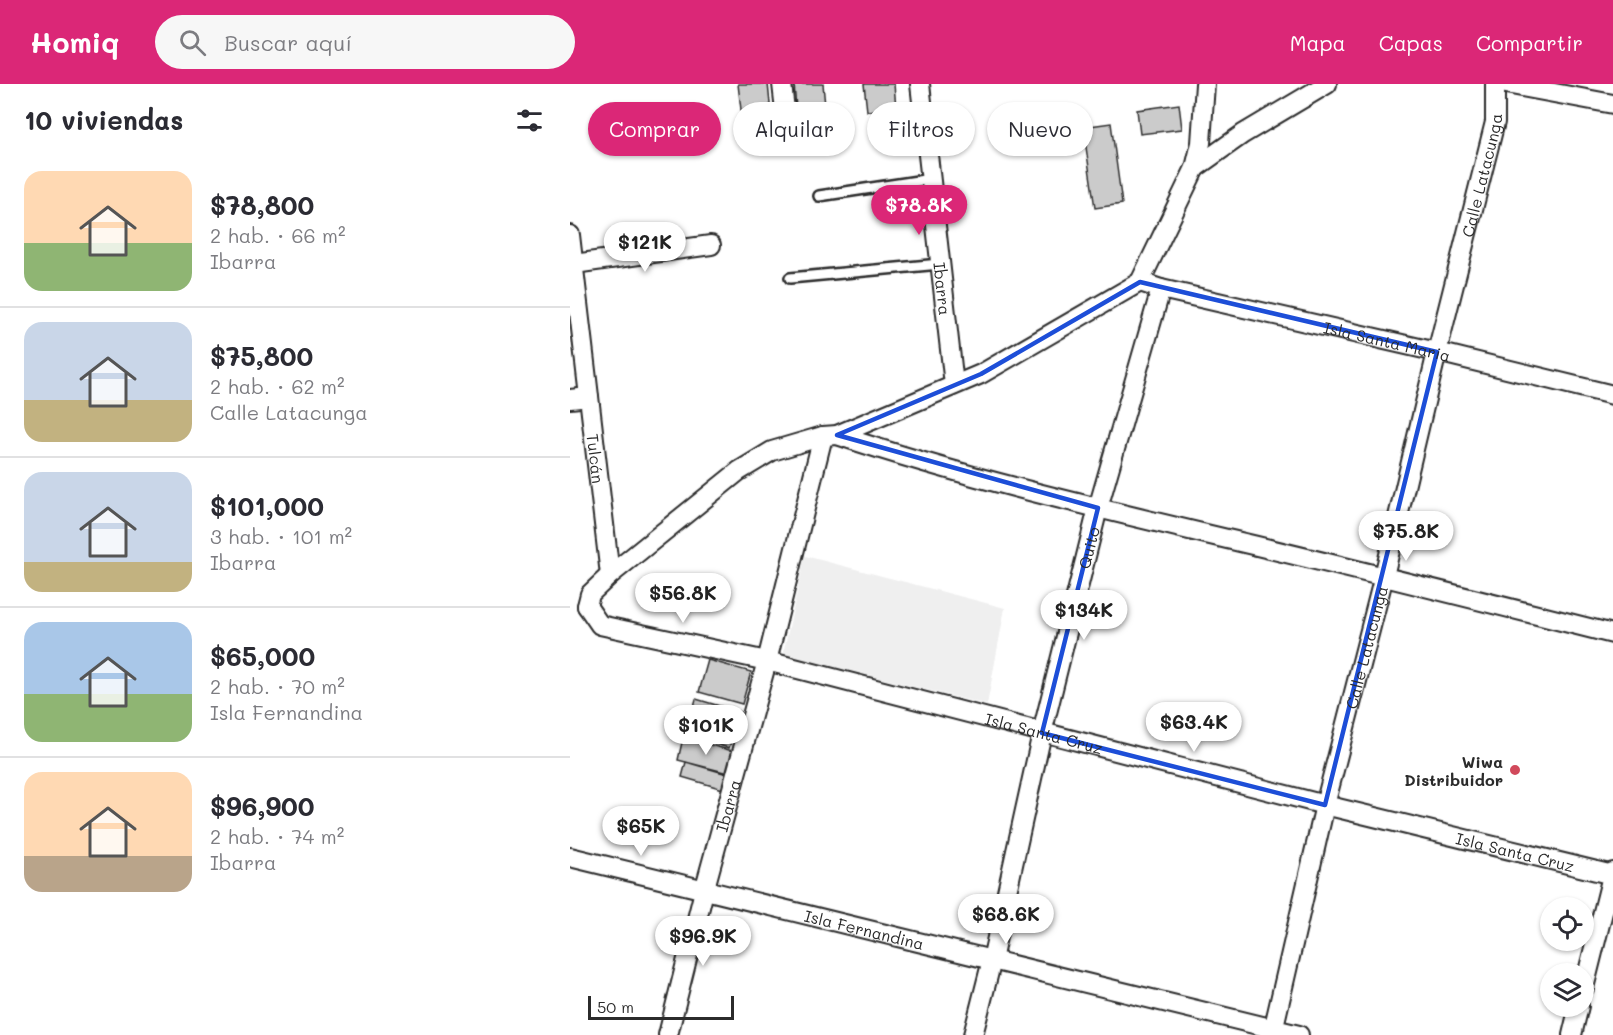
<!DOCTYPE html>
<html lang="es">
<meta charset="utf-8">
<style>
body{margin:0;font-family:Mali,sans-serif;background:#f7f7f7;color:#2b2b33;height:100vh;display:flex;flex-direction:column;font-size:22px;white-space:nowrap}
*{box-sizing:border-box;margin:0}
p{font-size:20px;color:#7c7c81}
.icon{flex:none;width:33px;height:33px;fill:none;stroke:currentColor;stroke-width:2;stroke-linecap:round;stroke-linejoin:round}
.map{position:relative;flex:1;overflow:hidden}
.side{display:flex;flex-direction:column;background:#fff;width:570px}
.side>*{flex:none}
.top-card{position:absolute;left:18px;top:18px;width:570px;height:54px;display:flex;gap:12px}
.tools{position:absolute;left:970px;top:813px;display:grid;gap:12px}
.tools a{display:grid;place-items:center;width:54px;height:54px;border-radius:50%;background:#fff;box-shadow:0 2px 4px #0004;font-size:30px}
.scale{position:absolute;left:18px;bottom:15px;width:146px;box-sizing:border-box;padding-left:6px;border:3px solid #2b2b2b;border-top:0;font-size:16px;line-height:21px;white-space:nowrap;color:#2b2b2b;-webkit-text-stroke:4px #fff;paint-order:stroke}
.price{position:absolute;translate:-50% -51px;padding:0 14px;border-radius:21px;background:#fff;color:#222;font-size:20px;line-height:39px;filter:drop-shadow(0 2px 3px #0008)}
.price::after{content:'';position:absolute;left:50%;top:36px;width:18px;height:14px;margin-left:-9px;background:inherit;clip-path:polygon(0 0,100% 0,50% 100%)}
.price.active{background:#db2777;color:#fff}
ul{padding:0;list-style:none}
li{display:flex;align-items:center;gap:18px;height:150px;padding:0 24px}
li+li{border-top:2px solid #e1e1e2}
li span{display:grid;place-items:center;flex:none;width:168px;height:120px;border-radius:18px;color:#555}
li>.icon{margin-inline-start:auto}
span .icon{width:72px;height:72px;fill:#fffc;stroke-width:1}
li b{font-size:26px}
h2{display:flex;justify-content:space-between;align-items:center;height:72px;padding:0 24px;font-size:26px}
.pill{padding:0 21px;border-radius:27px;background:#fff;box-shadow:0 2px 4px #0004;font-size:21px;line-height:54px}
.pill.active{background:#db2777;color:#fff}
header{display:flex;align-items:center;gap:36px;box-sizing:border-box;height:84px;padding:0 30px;background:#db2777;color:#fff}
header strong{font-size:28px}
nav{display:flex;gap:33px;margin-inline-start:auto;font-size:21px}
.search{width:420px;height:54px;background:#f7f7f7;display:flex;align-items:center;gap:15px;box-sizing:border-box;padding:0 21px;border-radius:33px;color:#7c7c81;font-size:22px}
main{display:flex;flex:1;min-height:0}
.map>svg:first-child{display:block}
.built{fill:#efefef}
.building{fill:#cbcbcb;stroke:#2b2b2b;stroke-width:1.5}
.lines{fill:none;stroke-linecap:round;stroke-linejoin:round}
.service-casing{stroke:#2b2b2b;stroke-width:14}
.minor-casing{stroke:#2b2b2b;stroke-width:22}
.service{stroke:#fff;stroke-width:9}
.minor{stroke:#fff;stroke-width:18}
.marked{fill:none;stroke:#1d4ed8;stroke-width:4.5;stroke-linejoin:round}
.poi-dot{fill:#d1495b;stroke:#fff;stroke-width:2}
.labels{text-anchor:middle;dominant-baseline:central;stroke-width:6;stroke-linejoin:round;paint-order:stroke}
.street-label{font-size:16px;fill:#2b2b2b;stroke:#fff}
.poi-label{font-size:16px;font-weight:bold;fill:#2b2b2b;stroke:#fff;text-anchor:end}
</style>
<header>
<strong>Homiq</strong>
<div class="search"><svg class="icon" aria-label="search" viewBox="0 0 24 24"><circle cx="10" cy="10" r="6"/><path d="M15 15l6 6"/></svg>Buscar aquí</div>
<nav><a>Mapa</a><a>Capas</a><a>Compartir</a></nav>
</header>
<main>
<section class="side">
<h2>10 viviendas<svg class="icon" aria-label="filters" viewBox="0 0 24 24"><path d="M4 7h16M4 17h16"/><circle cx="9" cy="7" r="2"/><circle cx="15" cy="17" r="2"/></svg></h2>
<ul>
<li><span style="background:linear-gradient(#ffd9b3 60%,#8fb573 0)"><svg class="icon" aria-label="home" viewBox="0 0 24 24"><path d="M3 11l9-7 9 7M6 9v11h12V9"/></svg></span><div><b>$78,800</b><p>2 hab. · 66 m²</p><p>Ibarra</p></div></li>
<li><span style="background:linear-gradient(#c9d6e8 65%,#c2b280 0)"><svg class="icon" aria-label="home" viewBox="0 0 24 24"><path d="M3 11l9-7 9 7M6 9v11h12V9"/></svg></span><div><b>$75,800</b><p>2 hab. · 62 m²</p><p>Calle Latacunga</p></div></li>
<li><span style="background:linear-gradient(#c9d6e8 75%,#c2b280 0)"><svg class="icon" aria-label="home" viewBox="0 0 24 24"><path d="M3 11l9-7 9 7M6 9v11h12V9"/></svg></span><div><b>$101,000</b><p>3 hab. · 101 m²</p><p>Ibarra</p></div></li>
<li><span style="background:linear-gradient(#a9c7e8 60%,#8fb573 0)"><svg class="icon" aria-label="home" viewBox="0 0 24 24"><path d="M3 11l9-7 9 7M6 9v11h12V9"/></svg></span><div><b>$65,000</b><p>2 hab. · 70 m²</p><p>Isla Fernandina</p></div></li>
<li><span style="background:linear-gradient(#ffd9b3 70%,#b9a48a 0)"><svg class="icon" aria-label="home" viewBox="0 0 24 24"><path d="M3 11l9-7 9 7M6 9v11h12V9"/></svg></span><div><b>$96,900</b><p>2 hab. · 74 m²</p><p>Ibarra</p></div></li>
</ul>
</section>
<div class="map">
<svg width="1043" height="951" viewBox="0 0 1043 951">
<rect width="100%" height="100%" fill="#fff"/>
<filter id="ink" filterUnits="userSpaceOnUse"><feTurbulence type="fractalNoise" baseFrequency=".0167" numOctaves="2"/><feDisplacementMap in="SourceGraphic" scale="12" xChannelSelector="R" yChannelSelector="G"/><feConvolveMatrix kernelMatrix="1 2 1 2 8 2 1 2 1" color-interpolation-filters="sRGB"/></filter>
<g filter="url(#ink)">
<!-- built -->
<path class="built" d="M235,472l200,52 -18,97 -204,-51z"/>
<!-- building -->
<path class="building" d="M168,0h30l4,40 -29,3z
M224,0h29l3,33 -29,3z
M294,0h30l2,24 -29,3z
M609,20l3,25 -42,5 -3,-24z
M541,39l11,81 -27,4 -12,-81z
M138,576l43,12 -9,32 -43,-12z
M126,615l44,13 -11,36 -43,-13z
M113,654l50,13 -5,22 -50,-13z
M116,678l41,12 -4,15 -41,-12z"/>
<g class="lines">
<defs>
<path id="service" d="M249,112l112,-17
M220,194l150,-14"/>
<g id="minor">
<path d="M212,0l4,35"/>
<path id="s1" d="M350,0l34,301"/>
<path d="M936,0l107,20"/>
<path d="M625,84l48,-34 84,-50"/>
<path id="s2" d="M0,151l40,340"/>
<path d="M4,180l137,-19"/>
<path d="M570,198l55,-114 6,-25 4,-59"/>
<path id="s3" d="M591,205l276,63 176,43"/>
<path d="M0,315l19,-2"/>
<path d="M267,351c132,44 268,75 403,107 124,29 249,61 373,92"/>
<path id="s4" d="M17,522l13,19 167,36 558,144 288,70"/>
<path d="M17,522l3,-12 20,-19 129,-104 33,-20 51,-15 14,-1 144,-61 159,-92"/>
<path id="s5" d="M0,773l729,178"/>
<path d="M1014,904l29,-116"/>
<path id="s6" d="M98,951l36,-144 63,-230 56,-225"/>
<path id="s7" d="M403,951l19,-75 50,-227 56,-225 63,-219 -21,-7"/>
<path id="s8" d="M702,951l53,-230 59,-229 53,-224 58,-230v-38"/>
<path d="M1002,951l7,-29"/>
</g>
</defs>
<!-- service casing -->
<use href="#service" class="service-casing"/>
<!-- minor casing -->
<use href="#minor" class="minor-casing"/>
<!-- service -->
<use href="#service" class="service"/>
<!-- minor -->
<use href="#minor" class="minor"/>
</g>
</g>
<!-- marked area -->
<path class="marked" d="M570,198l297,70 -112,453 -283,-72 56,-225 -261,-73 144,-61z"/>
<!-- markers -->
<circle class="poi-dot" cx="945" cy="686" r="6"/>
<g class="labels">
<!-- street labels -->
<g class="street-label">
<text stroke="none"><textPath href="#s8" startOffset="885">Calle Latacunga</textPath></text>
<text stroke="none"><textPath href="#s1" startOffset="206">Ibarra</textPath></text>
<text stroke="none"><textPath href="#s3" startOffset="232">Isla Santa Maria</textPath></text>
<text stroke="none"><textPath href="#s2" startOffset="225">Tulcán</textPath></text>
<text stroke="none"><textPath href="#s7" startOffset="501">Quito</textPath></text>
<text stroke="none"><textPath href="#s8" startOffset="399">Calle Latacunga</textPath></text>
<text stroke="none"><textPath href="#s4" startOffset="480">Isla Santa Cruz</textPath></text>
<text stroke="none"><textPath href="#s6" startOffset="237">Ibarra</textPath></text>
<text stroke="none"><textPath href="#s4" startOffset="966">Isla Santa Cruz</textPath></text>
<text stroke="none"><textPath href="#s5" startOffset="303">Isla Fernandina</textPath></text>
</g>
<!-- poi labels -->
<g class="poi-label">
<text x="933" y="677">Wiwa<tspan x="933" dy="18">Distribuidor</tspan></text>
</g>
</g>
</svg>
<div class="tools">
<a><svg class="icon" aria-label="locate" viewBox="0 0 24 24"><circle cx="12" cy="12" r="6"/><path d="M12 2v4M12 18v4M2 12h4M18 12h4"/></svg></a>
<a><svg class="icon" aria-label="layers" viewBox="0 0 24 24"><path d="M12 4l9 5-9 5-9-5zM3 14l9 5 9-5"/></svg></a>
</div>
<div class="scale">50 m</div>
<b class="price active" style="left:349px;top:152px">$78.8K</b>
<b class="price" style="left:75px;top:189px">$121K</b>
<b class="price" style="left:836px;top:478px">$75.8K</b>
<b class="price" style="left:113px;top:540px">$56.8K</b>
<b class="price" style="left:514px;top:557px">$134K</b>
<b class="price" style="left:624px;top:669px">$63.4K</b>
<b class="price" style="left:136px;top:672px">$101K</b>
<b class="price" style="left:71px;top:773px">$65K</b>
<b class="price" style="left:436px;top:861px">$68.6K</b>
<b class="price" style="left:133px;top:883px">$96.9K</b>
<div class="top-card">
<a class="pill active">Comprar</a>
<a class="pill">Alquilar</a>
<a class="pill">Filtros</a>
<a class="pill">Nuevo</a>
</div>
</div>
</main>
